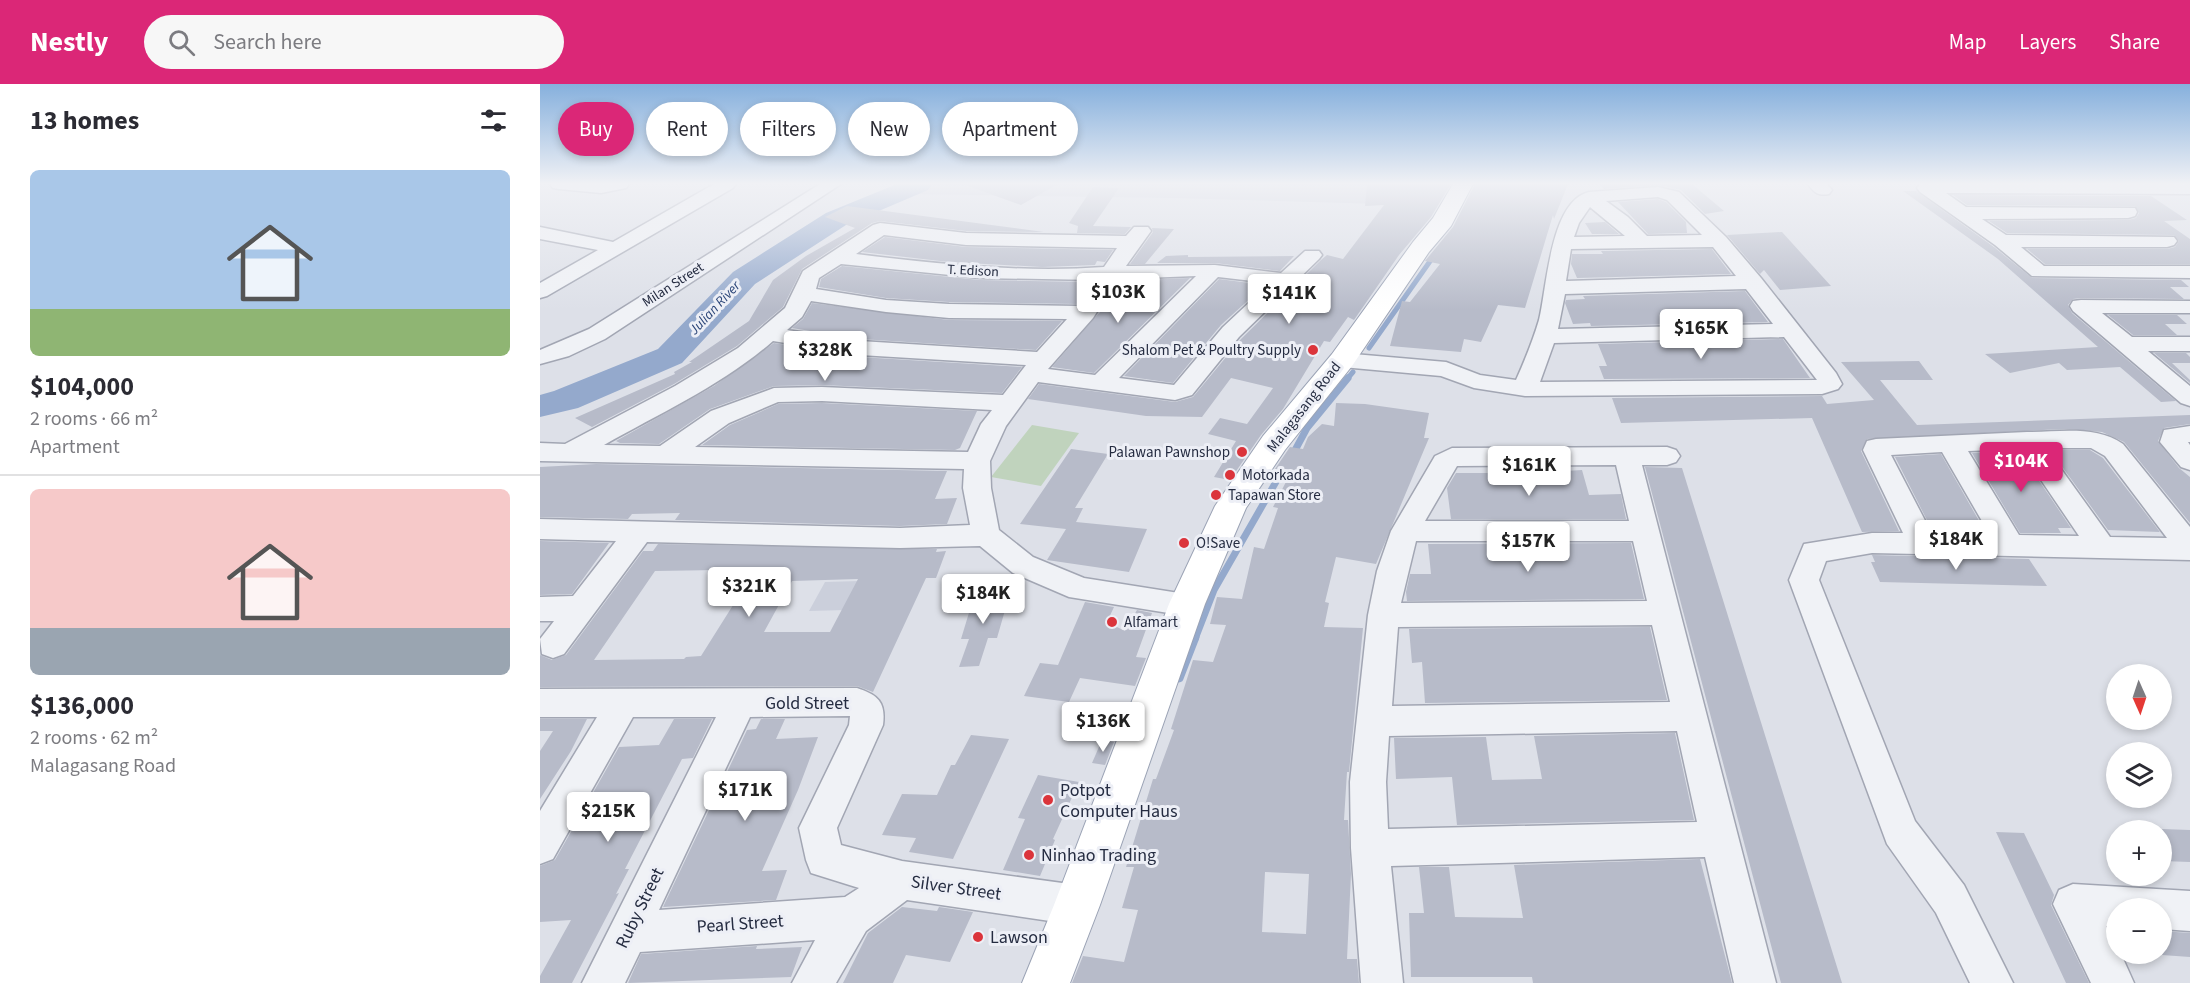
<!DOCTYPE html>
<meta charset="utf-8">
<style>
body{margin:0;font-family:"Source Sans 3",sans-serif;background:#f7f7f7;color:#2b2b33;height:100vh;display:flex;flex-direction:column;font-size:22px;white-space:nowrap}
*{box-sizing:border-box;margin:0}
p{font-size:20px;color:#7c7c81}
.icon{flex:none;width:33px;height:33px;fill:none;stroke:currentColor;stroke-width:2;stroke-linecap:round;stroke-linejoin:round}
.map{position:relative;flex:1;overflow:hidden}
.drawer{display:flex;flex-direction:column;background:#fff;width:540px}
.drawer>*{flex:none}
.banner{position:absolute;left:18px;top:18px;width:570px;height:54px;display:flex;gap:12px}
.needle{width:39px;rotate:177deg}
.tools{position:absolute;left:1566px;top:580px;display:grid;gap:12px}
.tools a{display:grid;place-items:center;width:66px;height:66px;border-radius:50%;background:#fff;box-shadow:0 3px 9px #0003;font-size:30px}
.price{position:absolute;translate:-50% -51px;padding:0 14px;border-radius:6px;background:#fff;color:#222;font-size:20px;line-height:39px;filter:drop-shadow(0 2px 3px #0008)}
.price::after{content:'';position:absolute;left:50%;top:36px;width:18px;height:14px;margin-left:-9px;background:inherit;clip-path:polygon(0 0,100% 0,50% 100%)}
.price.selected{background:#db2777;color:#fff}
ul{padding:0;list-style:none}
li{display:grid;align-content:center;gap:12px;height:318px;padding:0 30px}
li+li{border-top:2px solid #e1e1e2}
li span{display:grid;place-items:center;height:186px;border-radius:9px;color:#555}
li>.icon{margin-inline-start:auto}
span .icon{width:108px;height:108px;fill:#fffc;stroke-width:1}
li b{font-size:26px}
h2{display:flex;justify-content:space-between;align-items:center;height:72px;padding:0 30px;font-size:26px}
.tag{padding:0 21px;border-radius:27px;background:#fff;box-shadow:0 3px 9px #0003;font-size:21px;line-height:54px}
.tag.selected{background:#db2777;color:#fff}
header{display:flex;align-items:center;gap:36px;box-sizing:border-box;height:84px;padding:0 30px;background:#db2777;color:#fff}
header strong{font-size:28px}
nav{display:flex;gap:33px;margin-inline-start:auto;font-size:21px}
.search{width:420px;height:54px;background:#f7f7f7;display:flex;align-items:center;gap:15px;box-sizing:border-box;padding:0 21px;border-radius:33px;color:#7c7c81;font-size:22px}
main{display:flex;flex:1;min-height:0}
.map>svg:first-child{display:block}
.built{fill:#cbcfdb}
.green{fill:#c0d3bd}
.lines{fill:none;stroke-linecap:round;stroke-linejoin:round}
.stream-far2{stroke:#94a9cc;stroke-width:5}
.stream-far1{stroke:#94a9cc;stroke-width:7}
.stream{stroke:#94a9cc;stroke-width:9}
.river{fill:#94a9cc;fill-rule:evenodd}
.building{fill:#b7bbc9;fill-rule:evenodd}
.minor-casing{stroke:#a2a6b3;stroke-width:3}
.major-casing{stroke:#9ba3b5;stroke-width:2}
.minor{fill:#f0f2f6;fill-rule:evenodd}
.major{fill:#fff;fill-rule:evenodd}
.poi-dot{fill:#db343b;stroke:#edeff6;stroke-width:2}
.labels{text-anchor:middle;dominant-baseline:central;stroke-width:6;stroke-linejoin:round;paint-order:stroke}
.far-street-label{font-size:14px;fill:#252c41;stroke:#edeff6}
.far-water-label{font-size:14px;font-style:italic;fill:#2b4578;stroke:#edeff6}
.poi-label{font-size:15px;fill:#252c41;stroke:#edeff6;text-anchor:start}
.street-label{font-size:15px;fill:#252c41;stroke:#edeff6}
.near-street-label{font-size:18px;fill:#252c41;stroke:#edeff6}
.near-poi-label{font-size:18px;fill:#252c41;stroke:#edeff6;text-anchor:start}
</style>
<header>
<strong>Nestly</strong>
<div class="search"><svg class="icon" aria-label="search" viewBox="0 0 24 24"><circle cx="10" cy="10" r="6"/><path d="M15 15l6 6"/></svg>Search here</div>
<nav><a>Map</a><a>Layers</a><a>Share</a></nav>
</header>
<main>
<section class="drawer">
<h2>13 homes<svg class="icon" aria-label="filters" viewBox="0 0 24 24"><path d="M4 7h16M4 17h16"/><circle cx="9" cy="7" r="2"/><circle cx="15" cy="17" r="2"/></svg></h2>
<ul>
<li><span style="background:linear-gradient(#a9c7e8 75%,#8fb573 0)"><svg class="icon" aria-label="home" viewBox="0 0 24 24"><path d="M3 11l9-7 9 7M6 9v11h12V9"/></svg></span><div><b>$104,000</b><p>2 rooms · 66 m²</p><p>Apartment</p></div></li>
<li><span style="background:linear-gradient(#f6c9c9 75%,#9aa5b1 0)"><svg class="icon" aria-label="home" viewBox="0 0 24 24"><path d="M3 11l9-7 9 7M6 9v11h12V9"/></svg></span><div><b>$136,000</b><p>2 rooms · 62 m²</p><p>Malagasang Road</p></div></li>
</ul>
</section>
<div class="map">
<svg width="1650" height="899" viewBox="0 0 1650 899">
<rect width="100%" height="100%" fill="#dde0e8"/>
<!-- built -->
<path class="built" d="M392,100h467l-19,20 -207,-6 -265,-4z
M320,497l-14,29 -37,1 16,-29z"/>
<!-- green -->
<path class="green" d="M492,341l47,8 -38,53 -50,-9z"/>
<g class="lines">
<!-- stream-far2 -->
<path class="stream-far2" d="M829,264l64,-91
M807,295l6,-7"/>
<!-- stream-far1 -->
<path class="stream-far1" d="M753,370l14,-26 41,-50
M655,555l19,-49 71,-124"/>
<!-- stream -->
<path class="stream" d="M639,594l16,-41"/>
<!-- river -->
<path class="river" d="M357,100h35l-4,6 -82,35 -91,59 -73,79 -104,45 -38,9v-22l14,-4 104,-42 75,-77 93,-59z"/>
</g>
<!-- building -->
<path class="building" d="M428,100h90l-37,21 -53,-19z
M827,100h84l-20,33 -32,38 -45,65 -6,-3 -18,25 -6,-1 -41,68 -22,26 -31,45 -16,-3 22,-36 -28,-7 12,-16 27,6 26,-36 -42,-10 -29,39 -56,-1 -118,-17 11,-15 136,18 18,-5 48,-58 80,-79 6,-5 16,4 41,-54 -19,1z
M935,100h93l-14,35 -1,-4 -28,93 -27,-3 -17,37 -17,-3 -3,13 -71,-6 12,-45 8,1 30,-38 -15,-3 28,-34z
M1059,100h93l32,27 -19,3 -24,-24 -22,-5 -55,4z
M553,103l26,1 -26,38 38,1 -6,7 -48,-1 1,-7 -9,-3z
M1363,107h13l78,56 38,31 149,2 8,7h-19l14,12 -103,-1 -8,1 -5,6 4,8 104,88 -15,1 -41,-35 -53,3 -8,-7 -49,10 -25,-19 113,-7 -100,-88z
M1413,111l198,1 36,24 -23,1 26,18v25h-145l-18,-15h140l8,-2 4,-6 -5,-6 -167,-2 -18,-12 139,-1 8,-2 3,-5 -4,-7 -168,-1z
M1118,115l8,3 20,20 1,11 -39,1 -30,-32z
M307,122l197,26 -78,-1 -86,-10 -8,2 -70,46 -19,38 -46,39 -63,38 -82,43 -17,-9 100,-44 -1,-2 18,-10h-3l60,-41 24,-41 33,-24 49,-28 -30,-11z
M1065,138l14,12h-27l-7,-11z
M612,144l22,1 -29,35h-15l23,-32z
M1242,148l49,54 -51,4 -16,-20 -4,4 -33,-39z
M345,153l81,10 147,3 -8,12 -8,-1 -2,4 -53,2 -93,-5 -87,-10z
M1172,165l19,25 -154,4 -6,-14 1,-10h31l-2,-3z
M648,171v2l106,-1 -14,15 -65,-8h-58l9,-7z
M302,182l138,14 108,2 -10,22 -129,-2 -63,-4 -67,-11 2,-8z
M650,194l-96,95 -42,-6 46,-53 39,-34z
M679,195l46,6 -44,40 -48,58 -49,-7z
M1205,207l23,31 -177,4 -1,-3 -17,1 -8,-21 1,-3 19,-1 -2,-3z
M272,219l137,17 113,1 -26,29 -176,-11 -68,-11 11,-9z
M1568,231h69l10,9h-22l12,11h-44z
M1243,255l27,39 -206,1 -5,-13h8l-9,-22z
M234,259l86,14 162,10 -20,26 -180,-8 -48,1 -64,23 -51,35 -39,-1 -4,-2 98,-55z
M1614,269h32l4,4v6h-18l18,17v3z
M1379,277l14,19h-53l37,45 273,-10v9l-26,4 -6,13 21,27 11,9v46l-66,-81 -22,-10 -38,-3 -197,10 -6,12 38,80 -37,1 -50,-114 -191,5 -9,-25 210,-2 5,8 47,-4 -33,-38z
M282,319l155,8 -17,37 -5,2 -253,-5 28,-20 48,-21z
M796,319l29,1 64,9 -5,25h5l-53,126 -40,-7 -11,45 4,1 -5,24 39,1 -14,144h-2l-3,48h4l3,54 -4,85h10l2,24h-287l11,-27 41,6 14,-52 -16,-2 12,-41h-8l27,-88h3l18,-49 -3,-1 22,-69 20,2 13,-37 -16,-1 7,-27 25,2 12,-52 10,2 14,-41 -5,-1 15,-29 -13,-9 15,-22 13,2 5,-12 14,-13 12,2zM725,788l44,2 -3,60 -44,-2z
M531,365l37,5 -33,54h8l-7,14 71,7 -18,43 -82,-12 19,-31 -46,-5z
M1510,366h40l13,8 57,74 -52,-2z
M1479,367l52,77h-13l3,5h-41l-48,-80z
M1401,370l45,79 -53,-1 -38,-75z
M56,380l351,7 -12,28 22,-1 -10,26 -47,2 -225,-6 5,-7 -48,1 -4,5 -88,-2v-50z
M1105,383l37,1 160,515h-61z
M1042,386l7,25 32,-1 5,25h-175l-4,-31 9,-15h77z
M0,457l69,2 -37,51 -32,1z
M1091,459l13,56 -237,2 -1,-9 4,-18h21l-3,-30z
M118,460l279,5 -1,3 10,-1 -10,27h-10l-53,114 -16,-6 -317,1v-32l12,5 14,-5 77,-104h10zM178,486l-3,5h37l-51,81 -15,1 -2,2 -90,1 61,-89zM318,495l-28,53h-66l28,-51z
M1332,471l157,4 18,27 -167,-4 -9,-20h4z
M435,509h35l-13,45h-9l-9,28 -20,1 10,-28h-8z
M545,518l29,5 -7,15 18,9 12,-21 15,3 -16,44 10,1 -11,28 -55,-8 -11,24 -45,-6 16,-33 18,2z
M1110,543l17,73 -242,3 -3,-41 -10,1 -3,-34z
M0,635h47l-16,32 -31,48v-48l13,-20h-13z
M134,635h38l-19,39 -11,1 -57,110h4l-13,25 3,-1 -47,90h-32v-7l31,-56 -31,2v-56l15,-6 64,-113 40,-2z
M221,635h24l-9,20 42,-2 -20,53 -36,81 25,-1 -11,30 -113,7 84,-177 9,-1z
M1135,649l19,87 -237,5 -5,-48 -56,2 -2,-41 92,-1 6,43 50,-1 -8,-43z
M431,651l38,4 -56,120 -44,-7 7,-14 -34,-3 20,-41 35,1 14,-30h4z
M562,656l12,2 -9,23 -13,-2z
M498,691l41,7 -26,57 2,1 -15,36 -37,-6 22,-51 -7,-1z
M1622,745l28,1v32l-28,-1z
M1456,748l28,1 30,62 -3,10 38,78h-23z
M1160,775l32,124h-199l-1,-6h-121l-2,-64h15l-5,-46h30l6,50 68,1 -9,-53z
M362,823l35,4 2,-4 34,5 -23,50 -44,-7 -13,28h-50l25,-50z
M1622,847l28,2v24l-28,-2z
M217,862l-1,3 46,-2 -11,30 -163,6 13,-29z"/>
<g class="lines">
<defs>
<path id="minor" d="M10,100h79l-3,4 -25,5 -42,-4 -6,-1z
M174,100h22l-3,4 -186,108 -7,2v-15l58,-33 -58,-11v-12l73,15z
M280,100h21l-236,155 -36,17 -29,8v-14l49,-21z
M1268,100h19l5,6 -3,4c-10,2 -15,-1 -21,-10z
M1380,100h270v10l-244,-1 20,14 169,1 2,4 -2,4 -7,2 -146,1 24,16 168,2 3,4 -3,4 -7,2h-146l23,19h146v12l-158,-2 -37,-31 -75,-53 -3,-4z
M1118,103l21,5 47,45 35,41 75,95 6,11 -4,5 -16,5 -297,2 -51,-8 -33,-12 -99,-9 -8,-2 -4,-5 4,-5 8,-2 104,9 34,13 36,5c9,-20 17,-40 23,-60 8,-32 11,-119 50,-128zM1118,113l9,3 35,35 -55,1 -19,-19 -22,-16zM1050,123l35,29 -51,1 5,-14zM1173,163l23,29 -170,5 5,-32zM1206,205l27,35 -215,5 7,-35zM1244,253l33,43 -277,2 14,-39z
M340,139l86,10 160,3 8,-9h14l3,4 -25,35 89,-1 66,8 24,-22h14l3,4 -3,4 -80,78 -47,58 -17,5 -137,-18 -32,44 -16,35 1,27 8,42 34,27 51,21 114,18 4,8 -4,8 -11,4 -118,-19 -56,-24 -33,-27 -80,2 -253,-6 -83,112 -11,4 -11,-4 -2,-15 14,-18h-14v-24l33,-1 43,-55 -76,-2v-20l360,9 70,-3 -7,-37 1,-19 -424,-8v-18l25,1 110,-58 63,-38 47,-40 18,-37 70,-46zM344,151l82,10 151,3 -13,19c-82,6 -166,-3 -248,-13zM301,180l139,14 116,2 -17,26 -130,-2 -63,-4 -70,-11 3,-11zM656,192l-101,99 -47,-6 45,-51 25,-39zM678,193l52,6 -47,44 -49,58 -55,-7zM271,217l75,11 63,6 118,1 -30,33 -177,-11 -73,-11 15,-13zM233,257l87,14 166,10 -23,30 -181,-8 -48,1 -63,23 -51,35 -56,-1c57,-32 120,-61 169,-104zM282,317l170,9 -11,14 -13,28 -273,-5 34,-24 49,-21z
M1541,216l109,1v12h-88l30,24h58v14h-42l42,35v20l-9,-3 -108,-92 -3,-5 3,-5z
M1650,342v16h-2l2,3v25l-9,-3 -21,-25 4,-12z
M1487,348c32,0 69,-7 96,12l67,83v33l-318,-7 -46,8 -7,19 96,241 49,64 49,98h-43l-34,-70 -49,-69 -98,-264 15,-36 68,-11h31l-40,-83 4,-9 9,-2zM1506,364h45l14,8 62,82 -57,-1zM1480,365l59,87 -60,-1 -51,-84zM1402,368l48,83 -58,-1 -41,-79z
M1127,363l9,3 4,6 -4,6 -9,3h-25l134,518h-42l-29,-126 -314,9 12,117h-42l-10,-135 -1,-66 18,-167 9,-44 14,-40 44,-75 17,-8zM1076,381l13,56h-204l32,-55zM876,457h217l14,60 -246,2zM1112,541l18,77 -278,4 6,-79zM1137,647l20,91 -309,7 -2,-47 3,-46z
M317,604c21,7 29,14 26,37l-46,103 4,17 61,16 175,24 14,6 6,14 -6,14 -14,6 -170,-25 -41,31 -30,52h-44l23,-43 -175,12 -15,31h-43l134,-266h-83l-80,142 -13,5v-53l57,-94h-57v-28zM310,632l-1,9 -50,103 7,32 5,13 48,15 -14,9 -186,13 91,-193z
M1533,800l117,7v40l-28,-2v-20h-46v18l-10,-1 10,20v8h5l13,29h-43l-38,-79 6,-14z"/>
<path id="major" d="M913,100h20l-22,42 -22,26 -77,114 -67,84 -39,58 -41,96 -105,301 -30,78h-48l32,-78 115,-301 46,-98 48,-70 69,-82 81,-112 20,-24z"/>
</defs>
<!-- minor casing -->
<use href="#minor" class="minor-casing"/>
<!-- major casing -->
<use href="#major" class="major-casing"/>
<!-- minor -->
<use href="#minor" class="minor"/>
<!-- major -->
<use href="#major" class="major"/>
</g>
<!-- sky -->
<linearGradient id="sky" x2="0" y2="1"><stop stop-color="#86b0dd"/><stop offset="0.44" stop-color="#f0f1f5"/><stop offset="1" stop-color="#f0f1f5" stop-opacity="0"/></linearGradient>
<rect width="1650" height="226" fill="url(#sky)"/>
<!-- markers -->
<g class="poi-dot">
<circle cx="773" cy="266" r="6"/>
<circle cx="702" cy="368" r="6"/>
<circle cx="690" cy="391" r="6"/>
<circle cx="676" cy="411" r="6"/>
<circle cx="644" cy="459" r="6"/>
<circle cx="572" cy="538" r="6"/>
<circle cx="508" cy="716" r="6"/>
<circle cx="489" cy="771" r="6"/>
<circle cx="438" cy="853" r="6"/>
</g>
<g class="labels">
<!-- far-street labels -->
<g class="far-street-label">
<text transform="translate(433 187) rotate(3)">T. Edison</text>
<text transform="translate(133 201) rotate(-33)">Milan Street</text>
</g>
<!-- far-water labels -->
<g class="far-water-label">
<text transform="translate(175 224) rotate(-47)">Julian River</text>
</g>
<!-- poi labels -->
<g class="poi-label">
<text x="761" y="266" text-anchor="end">Shalom Pet &amp; Poultry Supply</text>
<text x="690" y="368" text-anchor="end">Palawan Pawnshop</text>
<text x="702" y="391">Motorkada</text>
<text x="688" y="411">Tapawan Store</text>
<text x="656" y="459">O!Save</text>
<text x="584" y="538">Alfamart</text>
</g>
<!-- street labels -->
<g class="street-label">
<text transform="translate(764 323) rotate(-52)">Malagasang Road</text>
</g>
<!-- near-street labels -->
<g class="near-street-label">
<text x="267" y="619">Gold Street</text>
<text transform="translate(416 804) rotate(8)">Silver Street</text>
<text transform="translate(100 824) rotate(-64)">Ruby Street</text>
<text transform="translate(200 840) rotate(-4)">Pearl Street</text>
</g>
<!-- near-poi labels -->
<g class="near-poi-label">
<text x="520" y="706">Potpot<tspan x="520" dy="21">Computer Haus</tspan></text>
<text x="501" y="771">Ninhao Trading</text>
<text x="450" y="853">Lawson</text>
</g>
</g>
</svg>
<div class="tools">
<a><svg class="needle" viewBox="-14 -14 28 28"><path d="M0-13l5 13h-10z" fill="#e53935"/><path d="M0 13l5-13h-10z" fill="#7c7c81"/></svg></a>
<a><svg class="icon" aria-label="layers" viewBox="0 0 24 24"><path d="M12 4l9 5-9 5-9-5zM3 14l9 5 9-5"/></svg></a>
<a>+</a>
<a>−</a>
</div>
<b class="price" style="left:578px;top:240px">$103K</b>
<b class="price" style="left:749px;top:241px">$141K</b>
<b class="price" style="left:1161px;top:276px">$165K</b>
<b class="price" style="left:285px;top:298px">$328K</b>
<b class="price selected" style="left:1481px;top:409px">$104K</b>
<b class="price" style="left:989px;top:413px">$161K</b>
<b class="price" style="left:1416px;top:487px">$184K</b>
<b class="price" style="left:988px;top:489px">$157K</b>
<b class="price" style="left:209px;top:534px">$321K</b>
<b class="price" style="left:443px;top:541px">$184K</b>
<b class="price" style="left:563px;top:669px">$136K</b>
<b class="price" style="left:205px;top:738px">$171K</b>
<b class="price" style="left:68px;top:759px">$215K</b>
<div class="banner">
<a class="tag selected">Buy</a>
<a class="tag">Rent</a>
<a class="tag">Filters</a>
<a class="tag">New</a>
<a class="tag">Apartment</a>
</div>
</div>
</main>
